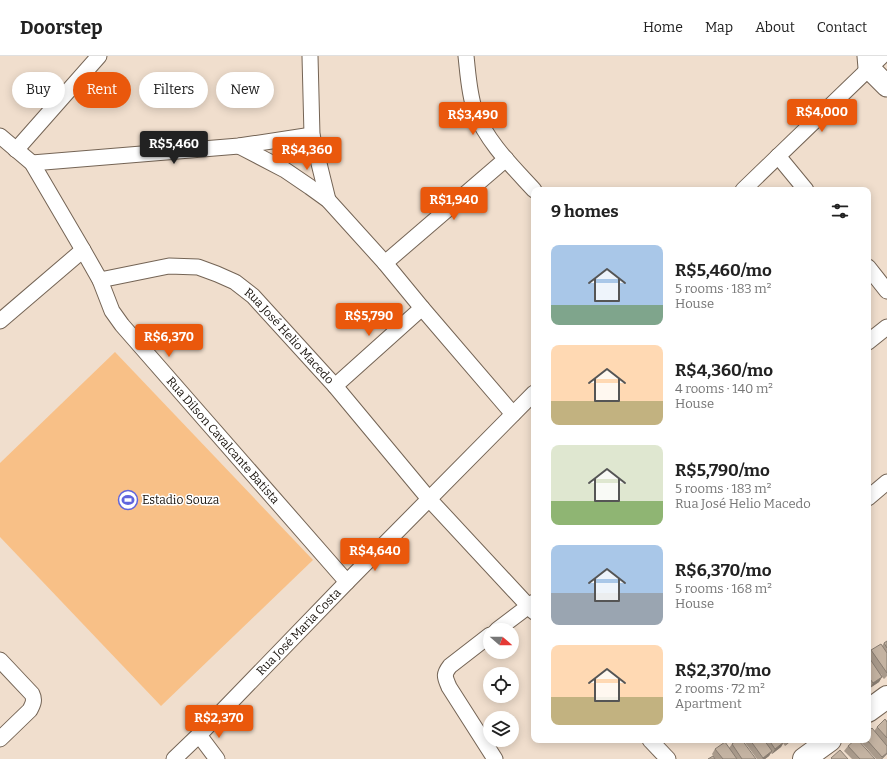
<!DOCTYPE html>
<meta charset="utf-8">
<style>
body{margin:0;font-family:Bitter,serif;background:#f6f6f6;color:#222;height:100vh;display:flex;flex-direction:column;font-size:15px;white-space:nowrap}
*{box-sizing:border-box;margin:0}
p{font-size:13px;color:#767676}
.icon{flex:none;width:22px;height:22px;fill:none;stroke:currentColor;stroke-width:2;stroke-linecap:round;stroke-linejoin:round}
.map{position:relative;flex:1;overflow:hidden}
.panel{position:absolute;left:531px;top:131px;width:340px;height:556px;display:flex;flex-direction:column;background:#fff;border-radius:8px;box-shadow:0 2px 10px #0003}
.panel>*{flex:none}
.hud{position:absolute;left:12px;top:16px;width:380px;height:36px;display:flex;gap:8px}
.needle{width:26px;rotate:110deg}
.controls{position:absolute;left:483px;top:567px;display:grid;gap:8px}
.controls a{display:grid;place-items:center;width:36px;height:36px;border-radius:50%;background:#fff;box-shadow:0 2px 10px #0003;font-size:20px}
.price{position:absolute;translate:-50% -34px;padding:0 9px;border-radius:4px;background:#ea580c;color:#fff;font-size:13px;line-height:26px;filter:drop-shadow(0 1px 2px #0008)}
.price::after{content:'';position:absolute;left:50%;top:24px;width:12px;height:9px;margin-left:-6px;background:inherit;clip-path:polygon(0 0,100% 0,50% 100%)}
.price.selected{background:#222;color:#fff}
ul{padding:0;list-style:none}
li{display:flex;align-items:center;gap:12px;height:100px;padding:0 20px}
li span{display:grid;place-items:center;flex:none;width:112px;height:80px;border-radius:8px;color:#555}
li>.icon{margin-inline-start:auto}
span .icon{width:48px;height:48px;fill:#fffc;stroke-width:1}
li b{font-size:17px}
h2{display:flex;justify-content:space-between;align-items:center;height:48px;padding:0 20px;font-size:17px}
.tag{padding:0 14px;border-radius:18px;background:#fff;box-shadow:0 2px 10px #0003;font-size:14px;line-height:36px}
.tag.selected{background:#ea580c;color:#fff}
header{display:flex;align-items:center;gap:24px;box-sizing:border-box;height:56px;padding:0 20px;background:#fff;border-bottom:1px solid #e0e0e0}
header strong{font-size:19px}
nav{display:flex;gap:22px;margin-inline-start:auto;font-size:14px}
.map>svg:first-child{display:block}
.garden{fill:#f8c087}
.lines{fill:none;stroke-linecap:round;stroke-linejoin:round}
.minor-casing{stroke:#746455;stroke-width:17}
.secondary-casing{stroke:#746455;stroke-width:23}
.primary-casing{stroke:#746455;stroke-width:24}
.minor{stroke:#fff;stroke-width:15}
.secondary{stroke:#fff;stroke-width:21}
.primary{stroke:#fff;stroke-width:22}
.wall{fill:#a99a8b}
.shaded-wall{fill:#897d71}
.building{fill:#c4b3a2;stroke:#897d71}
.labels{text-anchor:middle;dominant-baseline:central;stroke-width:3;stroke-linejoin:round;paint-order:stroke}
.street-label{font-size:12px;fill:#17110b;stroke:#fff}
.poi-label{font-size:12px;fill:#17110b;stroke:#fff;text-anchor:start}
</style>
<header>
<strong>Doorstep</strong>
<nav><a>Home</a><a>Map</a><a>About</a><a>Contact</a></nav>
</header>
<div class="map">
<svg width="887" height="703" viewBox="0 0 887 703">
<rect width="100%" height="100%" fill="#f0decd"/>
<!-- garden -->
<path class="garden" d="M115,296l198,208 -152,146 -161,-169v-74z"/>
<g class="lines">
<defs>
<g id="minor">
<path d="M310,0l2,79 16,65"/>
<path d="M466,0c2,18 3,38 9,55 12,31 37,55 59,79"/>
<path id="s1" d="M0,80l32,27 51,87 17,30 12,31 10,14 225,257"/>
<path d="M239,90l46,24 25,17 18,13 57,63 37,45 91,106"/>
<path d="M16,94l83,-94"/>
<path d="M778,100l28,34"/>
<path d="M32,107l207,-17 73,-11"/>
<path d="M743,134l139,-134"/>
<path d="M385,207l121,-104"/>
<path d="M868,211l19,24"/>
<path id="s2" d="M100,224l69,-14 29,1 19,7 18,8 18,14 82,90 94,113 105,113"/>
<path d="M0,265l83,-71"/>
<path d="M868,286l19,-15"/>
<path d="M335,330l87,-78"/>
<path d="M868,442l19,-16"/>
<path d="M497,574l37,-28"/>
<path d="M490,579l-40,31c-7,9 -5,11 -1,21l46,72"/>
<path d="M0,604l32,34c3,6 1,10 -2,16l-30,29"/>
<path d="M199,679l18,24"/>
<path d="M650,684l18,19"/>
<path id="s3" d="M174,703l25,-24 148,-153 187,-189"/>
</g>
<path id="secondary" d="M868,0l1,12 18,18"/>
<path id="primary" d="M868,655l19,-14
M804,703l26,-19"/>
</defs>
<!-- minor casing -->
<use href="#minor" class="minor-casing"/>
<!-- secondary casing -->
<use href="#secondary" class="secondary-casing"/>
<!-- primary casing -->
<use href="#primary" class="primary-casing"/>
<!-- minor -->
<use href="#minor" class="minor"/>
<!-- secondary -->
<use href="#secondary" class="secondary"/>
<!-- primary -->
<use href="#primary" class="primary"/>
</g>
<!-- wall -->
<path class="wall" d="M887,585v35l-3,3 -2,-2 -3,5 -9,6 -2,-2v-30l14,19 -14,-19v-1l3,-5 11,-4 2,-3z
M887,664v34l-5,5h-6l-16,-18v-1h8l9,-13z
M743,684h49l-7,6 -2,-3 -2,4 -9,7 -1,-1 -2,3 -4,3h-8z
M732,688l24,15h-41l-3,-5 3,-5 14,-1z
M848,690l27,13h-23l-8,-8z"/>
<!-- shaded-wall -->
<path class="shaded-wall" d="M882,621l-3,5 -9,6 3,-5z
M789,684h3l-7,6 4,-5z
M784,686l-3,5 -9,7 3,-5z
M772,695l-3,5 -4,3h-3z
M887,697v1l-5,5h-1z"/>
<!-- building -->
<path class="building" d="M887,585v7l-3,-5z
M881,588l6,9v20l-16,-23z
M868,600l14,21 -9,6 -5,-7z
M885,663l2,3v16l-10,-11z
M872,672l15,18v7l-5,4 -15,-17h1v-8z
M737,684h5l14,19h-14l-10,-15z
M750,684h14l8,11 -9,7z
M769,684h14l1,2 -9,7z
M855,684h3l17,19h-15l-12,-13z
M725,686l12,17h-14l-8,-10z
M840,694l8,9h-16l-1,-1z
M713,700l2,3h-7z"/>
<!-- icons -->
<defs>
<symbol id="stadium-ring" viewBox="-11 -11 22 22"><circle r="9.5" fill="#fff" stroke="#6065dd" stroke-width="1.5"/><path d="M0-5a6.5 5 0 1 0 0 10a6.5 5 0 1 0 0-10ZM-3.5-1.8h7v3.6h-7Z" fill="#6065dd"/></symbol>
</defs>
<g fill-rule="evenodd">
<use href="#stadium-ring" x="117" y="433" width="22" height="22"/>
</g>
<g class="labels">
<!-- street labels -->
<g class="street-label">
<text stroke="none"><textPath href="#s2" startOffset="216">Rua José Helio Macedo</textPath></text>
<text stroke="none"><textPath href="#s1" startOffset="381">Rua Dilson Cavalcante Batista</textPath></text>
<text stroke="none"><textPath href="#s3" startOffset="178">Rua José Maria Costa</textPath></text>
</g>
<!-- poi labels -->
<g class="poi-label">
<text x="142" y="444">Estadio Souza</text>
</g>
</g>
</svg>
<div class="controls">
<a><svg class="needle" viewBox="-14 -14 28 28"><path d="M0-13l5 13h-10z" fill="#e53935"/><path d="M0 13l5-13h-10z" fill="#767676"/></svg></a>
<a><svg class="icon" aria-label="locate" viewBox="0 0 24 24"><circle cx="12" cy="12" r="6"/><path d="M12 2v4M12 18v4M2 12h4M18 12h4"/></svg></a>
<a><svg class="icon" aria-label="layers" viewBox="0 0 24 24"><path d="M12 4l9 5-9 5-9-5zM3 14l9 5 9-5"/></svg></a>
</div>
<b class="price" style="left:822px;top:77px">R$4,000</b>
<b class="price" style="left:473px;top:80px">R$3,490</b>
<b class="price selected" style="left:174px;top:109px">R$5,460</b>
<b class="price" style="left:307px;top:115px">R$4,360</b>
<b class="price" style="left:454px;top:165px">R$1,940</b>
<b class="price" style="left:369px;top:281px">R$5,790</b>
<b class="price" style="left:169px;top:302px">R$6,370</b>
<b class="price" style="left:375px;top:516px">R$4,640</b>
<b class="price" style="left:219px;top:683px">R$2,370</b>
<div class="hud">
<a class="tag">Buy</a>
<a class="tag selected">Rent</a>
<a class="tag">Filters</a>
<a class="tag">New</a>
</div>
<section class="panel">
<h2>9 homes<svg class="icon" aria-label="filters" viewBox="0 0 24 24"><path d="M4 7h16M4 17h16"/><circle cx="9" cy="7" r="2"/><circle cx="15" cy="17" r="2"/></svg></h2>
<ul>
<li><span style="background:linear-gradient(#a9c7e8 75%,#7fa58c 0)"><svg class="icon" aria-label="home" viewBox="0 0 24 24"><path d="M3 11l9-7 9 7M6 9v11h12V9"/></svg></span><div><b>R$5,460/mo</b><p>5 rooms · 183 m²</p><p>House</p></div></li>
<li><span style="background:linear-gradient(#ffd9b3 70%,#c2b280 0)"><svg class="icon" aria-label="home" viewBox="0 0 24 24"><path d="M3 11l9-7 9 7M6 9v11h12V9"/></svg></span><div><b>R$4,360/mo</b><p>4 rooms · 140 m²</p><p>House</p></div></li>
<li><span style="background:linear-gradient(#dfe7d0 70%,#8fb573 0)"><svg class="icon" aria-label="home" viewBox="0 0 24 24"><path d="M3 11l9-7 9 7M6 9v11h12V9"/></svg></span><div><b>R$5,790/mo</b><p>5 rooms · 183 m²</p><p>Rua José Helio Macedo</p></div></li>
<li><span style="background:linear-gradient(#a9c7e8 60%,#9aa5b1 0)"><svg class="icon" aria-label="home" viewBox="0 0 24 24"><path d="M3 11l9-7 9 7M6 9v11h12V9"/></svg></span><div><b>R$6,370/mo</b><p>5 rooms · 168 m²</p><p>House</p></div></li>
<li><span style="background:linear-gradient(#ffd9b3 65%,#c2b280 0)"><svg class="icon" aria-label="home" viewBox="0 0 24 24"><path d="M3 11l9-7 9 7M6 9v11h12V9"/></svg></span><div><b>R$2,370/mo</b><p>2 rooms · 72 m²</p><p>Apartment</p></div></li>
</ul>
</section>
</div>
